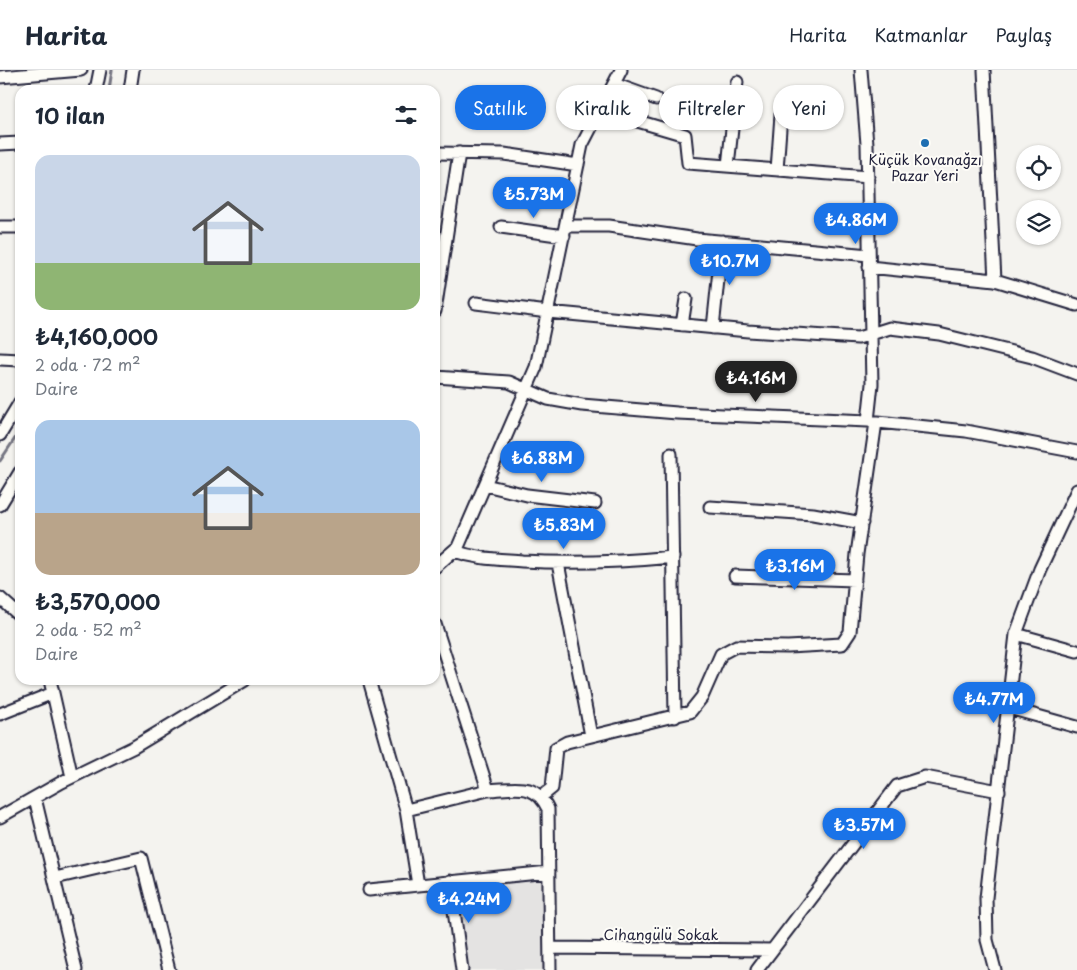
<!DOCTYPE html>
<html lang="tr">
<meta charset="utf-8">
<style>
body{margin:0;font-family:"Playpen Sans",sans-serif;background:#f6f6f7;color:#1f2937;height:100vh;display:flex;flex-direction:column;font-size:19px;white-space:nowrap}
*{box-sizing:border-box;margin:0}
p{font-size:16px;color:#747a83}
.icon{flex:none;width:28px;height:28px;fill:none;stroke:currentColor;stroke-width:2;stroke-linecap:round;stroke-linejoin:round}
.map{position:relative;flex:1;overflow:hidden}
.drawer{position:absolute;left:15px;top:15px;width:425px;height:600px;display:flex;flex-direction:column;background:#fff;border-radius:15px;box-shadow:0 1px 4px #0004}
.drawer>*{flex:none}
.hud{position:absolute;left:455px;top:15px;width:475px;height:45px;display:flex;gap:10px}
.fabs{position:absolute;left:1016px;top:75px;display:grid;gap:10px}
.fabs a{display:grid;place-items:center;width:45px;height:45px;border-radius:50%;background:#fff;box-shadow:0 1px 4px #0004;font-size:25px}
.price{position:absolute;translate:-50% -42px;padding:0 11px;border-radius:18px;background:#1a73e8;color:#fff;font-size:16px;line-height:32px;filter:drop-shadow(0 1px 2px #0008)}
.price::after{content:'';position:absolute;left:50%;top:30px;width:15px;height:11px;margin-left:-8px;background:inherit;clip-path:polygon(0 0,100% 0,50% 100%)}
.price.on{background:#222;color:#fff}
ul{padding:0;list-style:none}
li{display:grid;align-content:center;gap:10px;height:265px;padding:0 20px}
li span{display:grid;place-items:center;height:155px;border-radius:15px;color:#555}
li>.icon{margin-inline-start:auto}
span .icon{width:90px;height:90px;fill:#fffc;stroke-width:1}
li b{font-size:21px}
h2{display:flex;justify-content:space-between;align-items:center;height:60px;padding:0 20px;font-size:21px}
.chip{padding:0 18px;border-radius:22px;background:#fff;box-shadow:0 1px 4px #0004;font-size:18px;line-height:45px}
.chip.on{background:#1a73e8;color:#fff}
header{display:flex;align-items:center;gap:30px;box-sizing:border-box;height:70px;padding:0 25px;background:#fff;border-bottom:1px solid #e0e1e3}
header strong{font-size:24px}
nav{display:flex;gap:28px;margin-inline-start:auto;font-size:18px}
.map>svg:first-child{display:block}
.built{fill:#e4e3e2}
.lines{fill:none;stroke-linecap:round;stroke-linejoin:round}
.stream{stroke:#757582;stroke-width:3}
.minor-casing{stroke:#22223b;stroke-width:15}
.minor{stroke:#fdfcf7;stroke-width:11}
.poi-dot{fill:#1f6fb2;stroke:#fdfcf7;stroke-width:2}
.labels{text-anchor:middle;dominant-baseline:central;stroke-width:4;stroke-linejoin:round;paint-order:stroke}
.poi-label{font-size:14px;fill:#22223b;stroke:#fdfcf7}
.street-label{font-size:14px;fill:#22223b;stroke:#fdfcf7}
</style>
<header>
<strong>Harita</strong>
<nav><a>Harita</a><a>Katmanlar</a><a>Paylaş</a></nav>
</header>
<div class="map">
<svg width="1077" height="900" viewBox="0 0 1077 900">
<rect width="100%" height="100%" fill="#f4f3ef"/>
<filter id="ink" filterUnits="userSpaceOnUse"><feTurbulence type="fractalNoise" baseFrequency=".02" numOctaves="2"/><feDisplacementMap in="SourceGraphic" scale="10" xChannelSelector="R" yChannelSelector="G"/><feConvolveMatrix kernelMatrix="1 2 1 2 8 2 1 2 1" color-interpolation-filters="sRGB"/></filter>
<g filter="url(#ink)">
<!-- built -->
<path class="built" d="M543,808l2,92h-76l-11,-84z"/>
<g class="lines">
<!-- stream -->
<path class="stream" d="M109,20l3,-20
M0,391l20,-30"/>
<defs>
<path id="minor" d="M861,0l6,74 5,240 -4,37
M984,0l11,210
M0,7l81,-7
M614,14l42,15
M96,20l4,-20
M130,20l3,-20
M600,40l85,25 3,28 180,14
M0,74l20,-1
M435,83l69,1 74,11
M728,96l9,-84
M777,100l4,-55
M566,156h43l88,13 172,16
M0,157h20
M501,157l63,9
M869,197l126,13 82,25
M476,233l72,9 200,19 110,7 32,-10 49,6 93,23 45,17
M435,241l24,-158
M682,255l4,-26
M713,258l9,-87
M0,289l20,1
M435,307l74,5 39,17 34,6 95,8 191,8 98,10 111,21
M0,365l20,-33
M671,384l4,263
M485,415l42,10 68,8
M0,435l20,-33
M710,437l103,7 49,9
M454,481c23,8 44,8 68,10 51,3 100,1 151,-4
M558,493l33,173
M435,497l23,-20 78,-180 46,-222 39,-75
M735,506l120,4
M0,528l20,18
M435,554l53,166c27,-1 47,-9 60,19l2,161
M1016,564l61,17
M50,610l22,97
M369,610l37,130 12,75
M1009,638l68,19
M0,644l53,-21
M542,726l10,-8 4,-40 11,-6 123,-30 12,-15 19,-43 15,-8 52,1 54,-3 8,-12 7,-78 19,-132
M35,728l41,172
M406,740l82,-20
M0,747l62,-35 72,-35 111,-67
M55,808l86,-20 28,112
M450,811l12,89
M369,820l180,-18
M550,878l222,2
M757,900l140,-184 28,-9 74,14
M995,900l-8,-30 -1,-42 30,-264 24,-65 37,-79"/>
</defs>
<!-- minor casing -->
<use href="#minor" class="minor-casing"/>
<!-- minor -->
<use href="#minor" class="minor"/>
</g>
</g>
<!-- markers -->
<circle class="poi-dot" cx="925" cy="73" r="5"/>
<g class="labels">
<!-- poi labels -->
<g class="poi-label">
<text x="925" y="89">Küçük Kovanağzı<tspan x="925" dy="16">Pazar Yeri</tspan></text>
</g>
<!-- street labels -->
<g class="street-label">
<text x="661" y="864">Cihangülü Sokak</text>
</g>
</g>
</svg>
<div class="fabs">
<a><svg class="icon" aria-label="locate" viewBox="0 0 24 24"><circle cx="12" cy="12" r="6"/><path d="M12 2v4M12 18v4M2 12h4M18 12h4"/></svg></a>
<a><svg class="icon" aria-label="layers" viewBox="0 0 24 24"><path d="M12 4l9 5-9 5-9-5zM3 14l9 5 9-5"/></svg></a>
</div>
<b class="price" style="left:534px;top:149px">₺5.73M</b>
<b class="price" style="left:856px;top:175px">₺4.86M</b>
<b class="price" style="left:730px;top:216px">₺10.7M</b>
<b class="price on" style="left:756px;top:333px">₺4.16M</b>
<b class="price" style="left:542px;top:413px">₺6.88M</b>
<b class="price" style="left:564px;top:480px">₺5.83M</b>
<b class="price" style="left:795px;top:521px">₺3.16M</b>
<b class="price" style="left:994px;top:654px">₺4.77M</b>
<b class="price" style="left:864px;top:780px">₺3.57M</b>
<b class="price" style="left:469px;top:854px">₺4.24M</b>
<div class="hud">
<a class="chip on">Satılık</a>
<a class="chip">Kiralık</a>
<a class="chip">Filtreler</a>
<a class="chip">Yeni</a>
</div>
<section class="drawer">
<h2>10 ilan<svg class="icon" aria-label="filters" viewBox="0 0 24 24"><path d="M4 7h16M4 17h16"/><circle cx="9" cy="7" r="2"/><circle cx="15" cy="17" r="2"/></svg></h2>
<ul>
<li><span style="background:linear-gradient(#c9d6e8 70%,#8fb573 0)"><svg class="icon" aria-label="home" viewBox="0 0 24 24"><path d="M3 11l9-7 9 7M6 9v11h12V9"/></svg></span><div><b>₺4,160,000</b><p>2 oda · 72 m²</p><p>Daire</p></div></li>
<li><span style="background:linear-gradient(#a9c7e8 60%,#b9a48a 0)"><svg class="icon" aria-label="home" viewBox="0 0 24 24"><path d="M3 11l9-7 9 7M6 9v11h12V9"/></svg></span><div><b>₺3,570,000</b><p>2 oda · 52 m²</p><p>Daire</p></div></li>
</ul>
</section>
</div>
